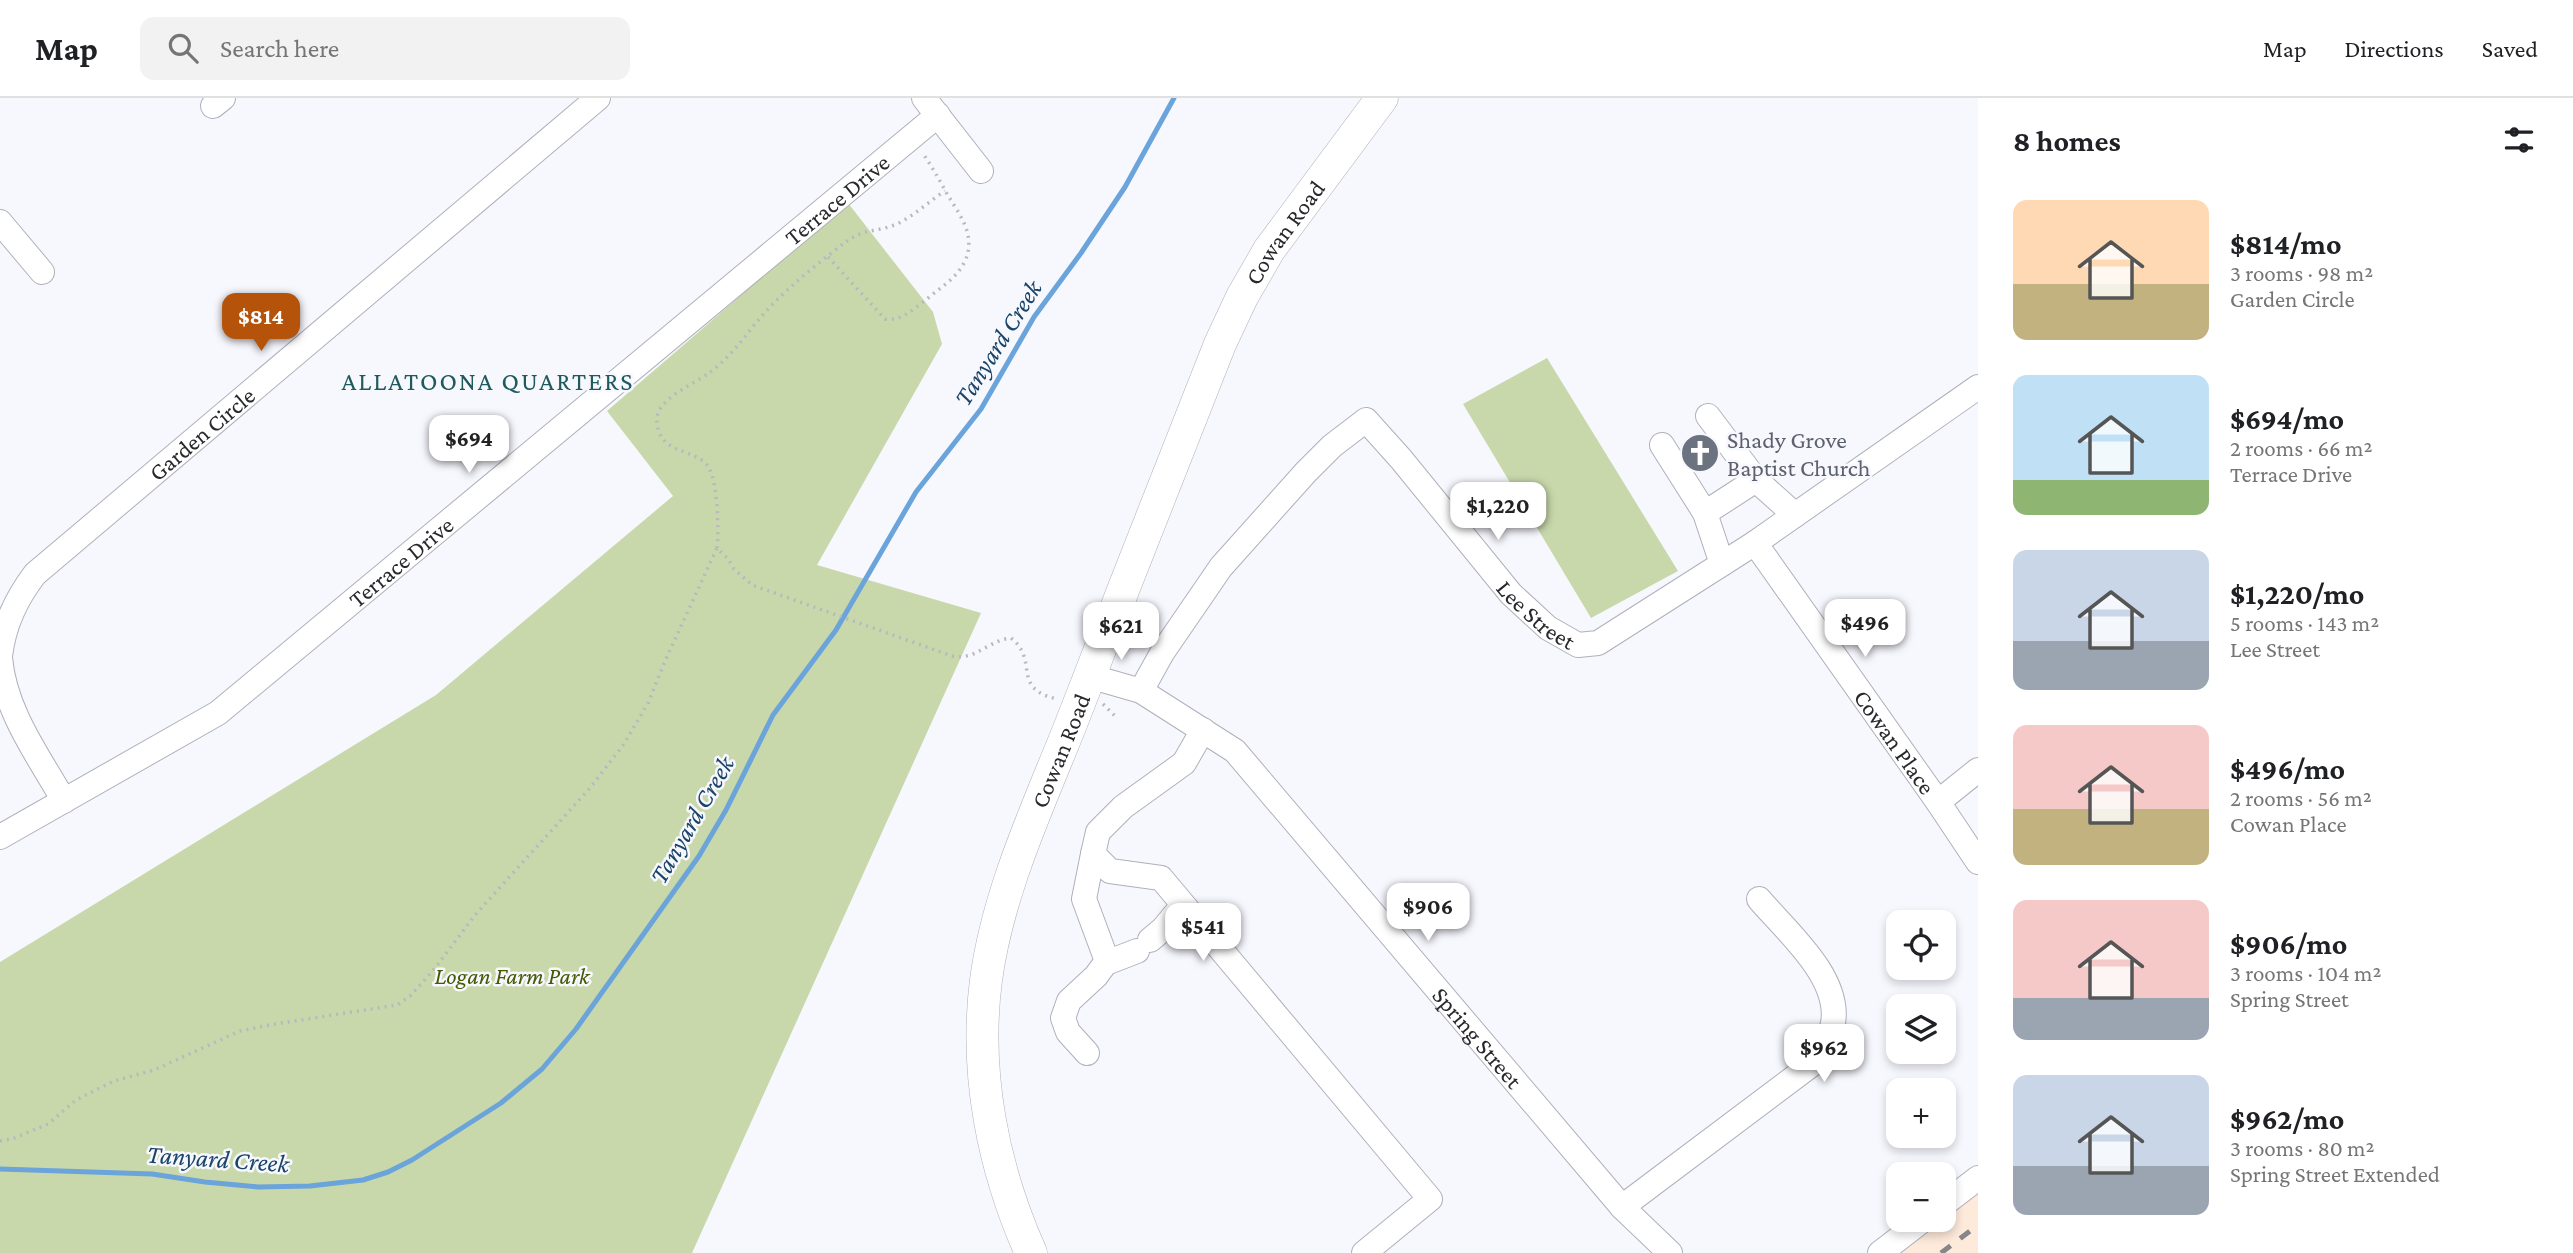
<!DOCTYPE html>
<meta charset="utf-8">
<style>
body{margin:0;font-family:"Crimson Pro",serif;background:#f2f2f2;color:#202124;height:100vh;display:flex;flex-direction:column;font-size:26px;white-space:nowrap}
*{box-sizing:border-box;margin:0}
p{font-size:23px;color:#757577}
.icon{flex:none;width:38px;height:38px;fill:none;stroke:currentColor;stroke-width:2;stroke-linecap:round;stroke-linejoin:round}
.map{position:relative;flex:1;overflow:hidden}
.drawer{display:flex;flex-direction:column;background:#fff;width:595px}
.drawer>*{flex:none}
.fabs{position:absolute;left:1886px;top:812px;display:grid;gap:14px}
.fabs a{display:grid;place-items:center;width:70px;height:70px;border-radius:14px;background:#fff;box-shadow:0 4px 10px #0003;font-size:35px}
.price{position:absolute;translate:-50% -60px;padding:0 16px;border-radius:14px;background:#fff;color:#222;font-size:23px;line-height:46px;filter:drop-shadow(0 2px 4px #0008)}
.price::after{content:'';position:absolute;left:50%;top:42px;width:21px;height:16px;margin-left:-10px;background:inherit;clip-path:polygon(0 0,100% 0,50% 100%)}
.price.selected{background:#b45309;color:#fff}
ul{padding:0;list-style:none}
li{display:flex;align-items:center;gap:21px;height:175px;padding:0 35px}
li span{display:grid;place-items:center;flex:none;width:196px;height:140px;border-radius:14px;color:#555}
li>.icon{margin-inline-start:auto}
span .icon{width:84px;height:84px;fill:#fffc;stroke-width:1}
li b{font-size:30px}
h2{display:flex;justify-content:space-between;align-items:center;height:84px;padding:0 35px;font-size:30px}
header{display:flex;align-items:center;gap:42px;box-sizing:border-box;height:98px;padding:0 35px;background:#fff;border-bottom:2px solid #e0e0e0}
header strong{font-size:33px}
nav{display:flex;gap:38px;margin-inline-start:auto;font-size:24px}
.search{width:490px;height:63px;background:#f2f2f2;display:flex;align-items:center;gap:18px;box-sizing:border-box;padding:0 24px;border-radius:14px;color:#757577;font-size:26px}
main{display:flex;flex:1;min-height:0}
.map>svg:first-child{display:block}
.commercial{fill:#feeadb}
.green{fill:#c8d8ab}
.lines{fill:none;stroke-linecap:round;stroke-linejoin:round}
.stream{stroke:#6aa4da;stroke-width:5}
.minor-casing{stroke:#afb0bb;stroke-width:26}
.major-casing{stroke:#afb0bb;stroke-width:33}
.path{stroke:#b8b8be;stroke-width:3.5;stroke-dasharray:2 5;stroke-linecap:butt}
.minor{stroke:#fff;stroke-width:24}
.major{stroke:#fff;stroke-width:32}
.rail{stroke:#85858a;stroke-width:5;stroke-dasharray:12 12;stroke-linecap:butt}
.labels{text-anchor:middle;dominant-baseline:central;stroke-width:5;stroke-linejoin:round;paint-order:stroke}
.street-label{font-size:24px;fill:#29292d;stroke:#f7f7fe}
.worship-label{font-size:24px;fill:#5b616d;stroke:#f7f7fe;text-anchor:start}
.park-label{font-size:24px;font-style:italic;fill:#455903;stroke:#f7f7fe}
.water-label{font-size:26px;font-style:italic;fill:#194468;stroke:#f7f7fe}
.neighbourhood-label{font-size:26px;letter-spacing:2px;fill:#1f5a5d;stroke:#f7f7fe}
</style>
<header>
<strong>Map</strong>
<div class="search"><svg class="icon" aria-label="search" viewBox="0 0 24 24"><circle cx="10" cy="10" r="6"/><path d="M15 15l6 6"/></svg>Search here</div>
<nav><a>Map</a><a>Directions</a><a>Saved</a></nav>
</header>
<main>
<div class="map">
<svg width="1978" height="1155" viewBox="0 0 1978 1155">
<rect width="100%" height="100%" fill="#f7f7fe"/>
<!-- commercial -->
<path class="commercial" d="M1978,1081v74h-93l42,-33h17v-14z"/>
<!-- green -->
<path class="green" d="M848,105l85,109 9,32 -125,221 164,48 -289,640h-692v-291l436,-267 237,-199 -66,-85z
M1547,260l131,213 -87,47 -128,-214z"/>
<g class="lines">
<!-- stream -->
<path class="stream" d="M0,1071l152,5 53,8 53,5 52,-1 53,-6 25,-8 24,-12 89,-57 41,-34 34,-40 123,-173 27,-46 47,-95 63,-85 80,-138 65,-83 53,-92 47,-64 44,-66 49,-89"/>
<defs>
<g id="minor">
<path d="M924,0l57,73"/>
<path d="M213,8l10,-8"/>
<path d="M0,124l42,50"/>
<path d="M1708,318l48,64 39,35"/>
<path d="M1662,347l43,68 17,51"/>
<path d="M1705,415l51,-33"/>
<path id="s1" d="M1755,445l183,259"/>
<path id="s2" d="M0,558c4,-32 16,-57 35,-82l563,-476"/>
<path d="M0,560c5,54 38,97 64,143"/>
<path id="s3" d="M1089,578l52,15 94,60 387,456 48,46"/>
<path id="s4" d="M1141,593l21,-38 59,-86 85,-95 26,-26 34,-26 35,39 110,135 37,34 30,17 20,-2 157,-100 223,-156"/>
<path d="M1203,632l-19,33 -61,44 -25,25 -5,22 17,17 51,7 269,321 -66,54"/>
<path d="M1978,672l-40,32 40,60"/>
<path id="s5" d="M0,739l218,-124 720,-598"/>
<path d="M1150,842l13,-11 20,-24"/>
<path d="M1106,865l31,-12"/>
<path d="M1087,955l-19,-21 -5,-14 6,-17 27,-25 11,-15 -23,-62 9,-45"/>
<path d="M1944,1106l34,-26"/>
<path d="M1622,1109l197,-148c4,-11 12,-24 14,-36 8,-46 -47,-92 -74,-124"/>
<path d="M1880,1155l43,-33"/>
</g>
<g id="major">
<path id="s6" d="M1031,1155c-38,-85 -57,-180 -45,-273 12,-89 52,-173 85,-256 49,-127 99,-253 149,-380l22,-47 27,-47 113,-152"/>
</g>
</defs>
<!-- minor casing -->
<use href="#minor" class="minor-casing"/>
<!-- major casing -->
<use href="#major" class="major-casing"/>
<!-- path -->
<path class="path" d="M828,159l57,62c18,2 28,-10 42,-20 14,-12 30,-21 38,-38 12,-27 -7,-48 -19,-69 -7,-13 -14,-25 -22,-37
M717,450c2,-17 1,-70 -10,-83 -16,-18 -47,-10 -50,-43 -3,-22 37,-38 52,-49 25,-18 40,-44 61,-66 21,-22 53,-48 77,-66 18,-13 32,-9 50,-17 17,-8 32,-23 48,-33
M1103,606l12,12
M0,1043l12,-2 36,-15 28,-24 38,-19 40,-11 86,-39 29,-6 128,-20 13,-9 22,-24 43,-57 115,-127 34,-44 24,-41 17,-42 52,-113 11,11 6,10 18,16 200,71c23,5 37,-16 59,-18 29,23 -1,50 46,61"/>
<!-- minor -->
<use href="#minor" class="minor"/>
<!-- major -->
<use href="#major" class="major"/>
<!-- rail -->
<path class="rail" d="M1941,1155l37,-28"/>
</g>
<!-- icons -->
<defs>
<symbol id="church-disc" viewBox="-11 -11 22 22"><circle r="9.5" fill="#6b7280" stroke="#f7f7fe"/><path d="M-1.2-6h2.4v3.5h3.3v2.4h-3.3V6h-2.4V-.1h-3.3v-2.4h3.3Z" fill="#fff"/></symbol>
</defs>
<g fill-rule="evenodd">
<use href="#church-disc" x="1678" y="333" width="44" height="44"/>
</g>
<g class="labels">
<!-- street labels -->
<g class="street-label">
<text stroke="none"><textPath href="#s5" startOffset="1055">Terrace Drive</textPath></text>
<text stroke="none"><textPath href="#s6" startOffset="1088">Cowan Road</textPath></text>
<text stroke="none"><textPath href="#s2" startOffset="308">Garden Circle</textPath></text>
<text stroke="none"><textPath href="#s5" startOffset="488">Terrace Drive</textPath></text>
<text stroke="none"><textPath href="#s4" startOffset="614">Lee Street</textPath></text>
<text stroke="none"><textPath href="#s1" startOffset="243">Cowan Place</textPath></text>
<text stroke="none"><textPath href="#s6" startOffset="522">Cowan Road</textPath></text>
<text stroke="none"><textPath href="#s3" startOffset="541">Spring Street</textPath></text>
</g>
<!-- worship labels -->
<g class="worship-label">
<text x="1727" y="341">Shady Grove<tspan x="1727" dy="28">Baptist Church</tspan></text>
</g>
<!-- park labels -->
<g class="park-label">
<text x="512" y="877">Logan Farm Park</text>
</g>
<!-- water labels -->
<g class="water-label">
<text transform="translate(998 245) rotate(-58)">Tanyard Creek</text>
<text transform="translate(692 722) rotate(-60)">Tanyard Creek</text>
<text transform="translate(218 1061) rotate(4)">Tanyard Creek</text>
</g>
<!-- neighbourhood labels -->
<g class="neighbourhood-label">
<text x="488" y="283">ALLATOONA QUARTERS</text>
</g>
</g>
</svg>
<div class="fabs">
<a><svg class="icon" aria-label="locate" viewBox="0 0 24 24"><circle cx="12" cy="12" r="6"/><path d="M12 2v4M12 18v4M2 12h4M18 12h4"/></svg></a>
<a><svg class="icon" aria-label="layers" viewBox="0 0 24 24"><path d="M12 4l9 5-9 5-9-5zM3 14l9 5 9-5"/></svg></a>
<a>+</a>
<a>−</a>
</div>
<b class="price selected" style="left:261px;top:255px">$814</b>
<b class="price" style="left:469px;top:377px">$694</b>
<b class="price" style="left:1498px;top:444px">$1,220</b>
<b class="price" style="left:1865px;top:561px">$496</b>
<b class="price" style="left:1121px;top:564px">$621</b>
<b class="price" style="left:1428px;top:845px">$906</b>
<b class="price" style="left:1203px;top:865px">$541</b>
<b class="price" style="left:1824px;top:986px">$962</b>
</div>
<section class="drawer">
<h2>8 homes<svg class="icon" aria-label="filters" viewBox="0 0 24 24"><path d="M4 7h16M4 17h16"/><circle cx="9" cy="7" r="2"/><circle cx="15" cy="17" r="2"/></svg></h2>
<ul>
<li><span style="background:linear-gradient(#ffd9b3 60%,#c2b280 0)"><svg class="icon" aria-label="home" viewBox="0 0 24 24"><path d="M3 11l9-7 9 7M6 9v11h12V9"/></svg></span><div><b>$814/mo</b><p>3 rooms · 98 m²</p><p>Garden Circle</p></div></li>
<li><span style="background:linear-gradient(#bfe0f5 75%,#8fb573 0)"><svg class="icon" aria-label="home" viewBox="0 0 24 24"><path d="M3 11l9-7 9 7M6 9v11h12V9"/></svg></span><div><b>$694/mo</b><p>2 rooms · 66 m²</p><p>Terrace Drive</p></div></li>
<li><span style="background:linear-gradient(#c9d6e8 65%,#9aa5b1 0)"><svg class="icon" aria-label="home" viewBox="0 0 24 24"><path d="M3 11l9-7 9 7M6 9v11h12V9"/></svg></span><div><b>$1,220/mo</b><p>5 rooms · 143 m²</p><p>Lee Street</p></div></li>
<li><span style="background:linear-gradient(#f6c9c9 60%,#c2b280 0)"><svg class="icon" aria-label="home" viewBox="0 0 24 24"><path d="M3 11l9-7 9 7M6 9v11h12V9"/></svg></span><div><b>$496/mo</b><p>2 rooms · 56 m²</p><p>Cowan Place</p></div></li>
<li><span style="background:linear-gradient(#f6c9c9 70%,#9aa5b1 0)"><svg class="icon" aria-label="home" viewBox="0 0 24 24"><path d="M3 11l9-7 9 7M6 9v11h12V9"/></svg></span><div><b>$906/mo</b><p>3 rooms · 104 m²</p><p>Spring Street</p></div></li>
<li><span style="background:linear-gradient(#c9d6e8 65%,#9aa5b1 0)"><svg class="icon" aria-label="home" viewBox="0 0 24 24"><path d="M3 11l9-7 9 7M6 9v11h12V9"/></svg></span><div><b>$962/mo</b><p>3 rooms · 80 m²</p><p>Spring Street Extended</p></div></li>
</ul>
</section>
</main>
